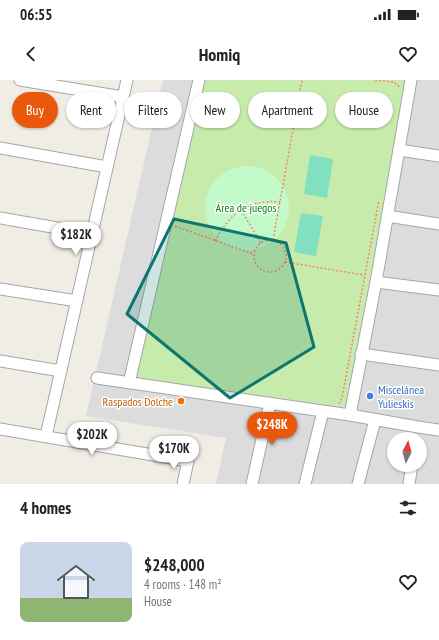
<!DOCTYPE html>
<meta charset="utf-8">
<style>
body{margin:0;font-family:"PT Sans Narrow",sans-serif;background:#f2f2f2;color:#222;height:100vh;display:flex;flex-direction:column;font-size:15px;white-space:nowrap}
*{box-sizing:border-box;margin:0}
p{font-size:13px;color:#767676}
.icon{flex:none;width:22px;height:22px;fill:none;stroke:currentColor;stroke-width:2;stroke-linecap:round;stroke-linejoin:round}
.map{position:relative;height:404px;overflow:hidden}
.sheet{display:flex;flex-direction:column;background:#fff;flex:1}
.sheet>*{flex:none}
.top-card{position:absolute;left:12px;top:12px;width:415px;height:36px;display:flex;gap:8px}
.needle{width:26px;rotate:6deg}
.tools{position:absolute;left:387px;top:352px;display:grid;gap:8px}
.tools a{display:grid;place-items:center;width:40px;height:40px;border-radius:50%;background:#fff;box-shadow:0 1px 3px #0004;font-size:20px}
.price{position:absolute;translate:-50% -34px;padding:0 9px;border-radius:14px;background:#fff;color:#222;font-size:13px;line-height:26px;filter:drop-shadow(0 1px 2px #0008)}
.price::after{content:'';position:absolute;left:50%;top:24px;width:12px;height:9px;margin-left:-6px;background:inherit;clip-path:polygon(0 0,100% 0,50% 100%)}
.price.selected{background:#ea580c;color:#fff}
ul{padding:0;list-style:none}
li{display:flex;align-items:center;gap:12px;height:100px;padding:0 20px}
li+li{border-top:1px solid #e0e0e0}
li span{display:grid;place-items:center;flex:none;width:112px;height:80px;border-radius:8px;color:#555}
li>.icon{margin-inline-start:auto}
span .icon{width:48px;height:48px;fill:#fffc;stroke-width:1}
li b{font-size:17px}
h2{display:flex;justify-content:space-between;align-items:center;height:48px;padding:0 20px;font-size:17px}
.tag{padding:0 14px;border-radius:18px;background:#fff;box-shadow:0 1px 3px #0004;font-size:14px;line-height:36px}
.tag.selected{background:#ea580c;color:#fff}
.status{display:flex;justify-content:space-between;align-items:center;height:28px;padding:0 20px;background:#fff;direction:ltr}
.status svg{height:11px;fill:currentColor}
header{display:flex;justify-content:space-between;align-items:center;height:52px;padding:0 20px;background:#fff;font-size:18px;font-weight:600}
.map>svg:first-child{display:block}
.residential{fill:#dddcdc;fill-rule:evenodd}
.grass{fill:#c7ebaa}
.park{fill:#c2fac9}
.pitch{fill:#82e0c0}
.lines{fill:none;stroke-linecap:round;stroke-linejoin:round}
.minor-casing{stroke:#a6a6a6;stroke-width:13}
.path{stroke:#fc806a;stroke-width:1.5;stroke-dasharray:2 2;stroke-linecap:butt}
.minor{stroke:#fff;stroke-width:11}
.marked{fill:#0f766e;fill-opacity:0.2;stroke:#0f766e;stroke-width:3;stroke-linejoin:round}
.shop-dot{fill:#3f7fe0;stroke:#fff;stroke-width:1.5}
.food-dot{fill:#e8710a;stroke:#fff;stroke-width:1.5}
.labels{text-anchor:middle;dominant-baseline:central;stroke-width:3;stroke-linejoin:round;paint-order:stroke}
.park-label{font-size:12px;fill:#0a8119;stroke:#fff}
.shop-label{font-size:12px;fill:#366cbe;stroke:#fff;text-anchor:start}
.food-label{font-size:12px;fill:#c56008;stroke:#fff;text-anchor:end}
</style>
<div class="status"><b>06:55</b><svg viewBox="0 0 49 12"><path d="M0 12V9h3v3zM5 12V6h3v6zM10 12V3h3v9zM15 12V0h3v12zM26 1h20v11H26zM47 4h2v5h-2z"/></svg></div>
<header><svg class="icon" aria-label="back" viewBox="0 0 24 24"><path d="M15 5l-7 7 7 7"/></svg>Homiq<svg class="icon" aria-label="heart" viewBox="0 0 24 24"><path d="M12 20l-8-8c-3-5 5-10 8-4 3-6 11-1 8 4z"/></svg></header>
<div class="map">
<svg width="439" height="404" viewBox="0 0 439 404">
<rect width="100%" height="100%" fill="#f0ede5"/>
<!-- residential -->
<path class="residential" d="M163,0h276v404h-223l10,-46 -140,-22zM394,359h26v26h-26z"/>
<!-- grass -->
<path class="grass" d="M200,0h206l-60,327 -203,-28 -6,-3v-6z"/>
<!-- park -->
<path class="park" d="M205 128a42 42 0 1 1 84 0a42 42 0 1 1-84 0Z"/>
<!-- pitch -->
<path class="pitch" d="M310,75l23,4 -6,39 -23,-4z
M301,133l22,3 -7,40 -22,-4z"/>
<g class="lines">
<defs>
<path id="minor" d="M20,0l103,17
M0,68l107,19
M399,70l40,6
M387,136l52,8
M0,138l92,16
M376,202l63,8
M0,209l77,12
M361,274l78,11
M0,281l61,10
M97,298l253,37 68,12 21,3
M129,303l70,-303
M350,335l26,-133 35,-202
M0,349l188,32 -5,23
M46,356l81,-356
M252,404l18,-81
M305,404l18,-73
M358,404l17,-64
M409,404l3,-19"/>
</defs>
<!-- minor casing -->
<use href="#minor" class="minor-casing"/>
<!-- path -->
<path class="path" d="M375,0l18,2 5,3 1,3
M241,130l20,33
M175,146l78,28
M254 176a16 16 0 1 1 32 0a16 16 0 1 1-32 0Z
M273,160l29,-160
M215,161c15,-28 33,-42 65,-39
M285,182l79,13
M339,324l3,-6 37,-198"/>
<!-- minor -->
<use href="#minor" class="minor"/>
</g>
<!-- marked area -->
<path class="marked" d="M174,139l112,24 28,104 -84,51 -103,-84z"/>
<!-- markers -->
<circle class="shop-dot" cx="370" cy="316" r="4"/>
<circle class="food-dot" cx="181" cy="321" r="4"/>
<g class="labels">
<!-- park labels -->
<g class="park-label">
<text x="246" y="127">Área de juegos</text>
</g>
<!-- shop labels -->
<g class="shop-label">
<text x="378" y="309">Miscelánea<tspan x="378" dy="14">Yulieskis</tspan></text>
</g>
<!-- food labels -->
<g class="food-label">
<text x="173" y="321">Raspados Dolche</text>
</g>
</g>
</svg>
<div class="tools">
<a><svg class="needle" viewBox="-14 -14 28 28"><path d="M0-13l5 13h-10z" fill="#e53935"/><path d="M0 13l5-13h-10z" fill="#767676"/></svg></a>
</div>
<b class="price" style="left:76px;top:176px">$182K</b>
<b class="price selected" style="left:272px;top:366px">$248K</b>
<b class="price" style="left:92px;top:376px">$202K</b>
<b class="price" style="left:174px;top:390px">$170K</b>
<div class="top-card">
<a class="tag selected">Buy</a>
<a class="tag">Rent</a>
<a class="tag">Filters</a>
<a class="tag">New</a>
<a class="tag">Apartment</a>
<a class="tag">House</a>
</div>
</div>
<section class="sheet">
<h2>4 homes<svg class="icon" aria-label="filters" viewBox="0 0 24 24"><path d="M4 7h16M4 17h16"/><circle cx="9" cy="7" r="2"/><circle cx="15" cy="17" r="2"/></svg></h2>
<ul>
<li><span style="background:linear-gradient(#c9d6e8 70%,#8fb573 0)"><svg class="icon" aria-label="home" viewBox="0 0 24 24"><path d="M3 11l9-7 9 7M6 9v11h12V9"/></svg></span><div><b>$248,000</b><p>4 rooms · 148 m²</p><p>House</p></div><svg class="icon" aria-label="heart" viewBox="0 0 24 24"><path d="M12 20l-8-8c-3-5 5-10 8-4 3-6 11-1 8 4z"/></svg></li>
</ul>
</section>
